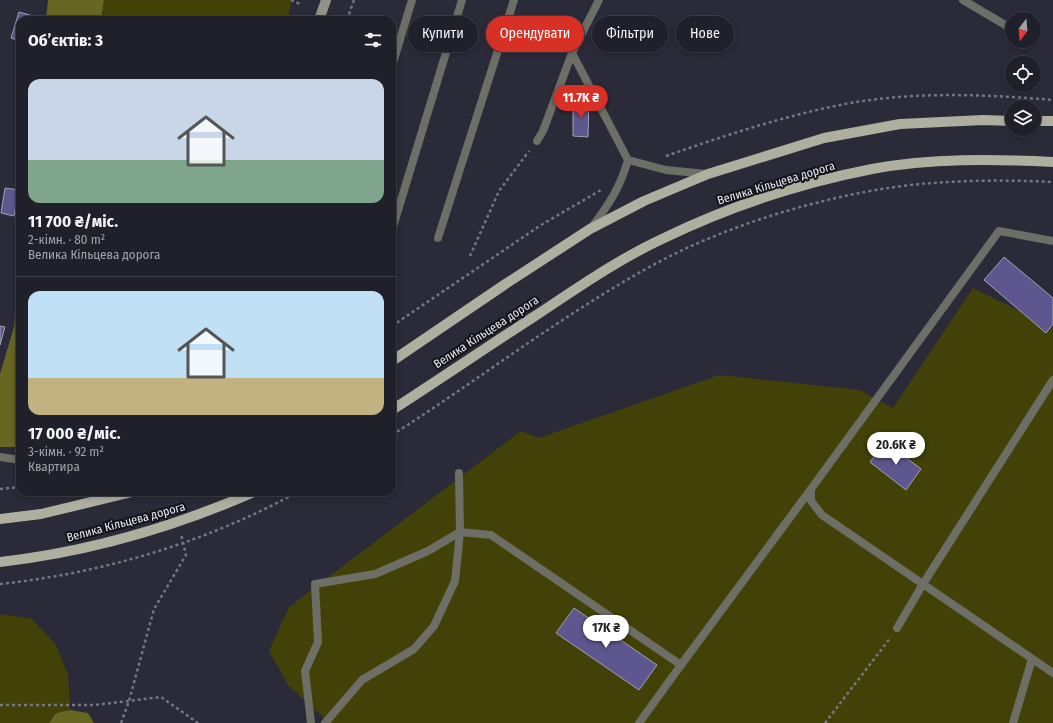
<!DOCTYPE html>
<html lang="uk">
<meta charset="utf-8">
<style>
body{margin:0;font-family:"Fira Sans Condensed",sans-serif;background:#282832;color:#f1f3f6;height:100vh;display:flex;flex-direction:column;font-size:15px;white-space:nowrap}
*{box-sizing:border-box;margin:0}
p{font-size:13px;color:#a2a3a8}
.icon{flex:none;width:22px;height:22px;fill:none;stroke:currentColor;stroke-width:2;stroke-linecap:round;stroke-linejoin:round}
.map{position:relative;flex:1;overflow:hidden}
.side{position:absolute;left:16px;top:16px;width:380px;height:480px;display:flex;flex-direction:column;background:#20202a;border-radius:12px;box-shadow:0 2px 6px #0003,0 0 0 1px #3d3e47}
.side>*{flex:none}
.banner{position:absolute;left:408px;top:16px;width:380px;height:36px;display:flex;gap:8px}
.needle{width:26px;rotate:196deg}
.tools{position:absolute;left:1005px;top:12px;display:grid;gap:8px}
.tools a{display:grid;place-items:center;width:36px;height:36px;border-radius:50%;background:#20202a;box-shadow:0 2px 6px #0003,0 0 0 1px #3d3e47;font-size:20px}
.price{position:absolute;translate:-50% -34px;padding:0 9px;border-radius:14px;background:#fff;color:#222;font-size:13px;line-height:26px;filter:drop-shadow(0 1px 2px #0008)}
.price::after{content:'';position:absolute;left:50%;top:24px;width:12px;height:9px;margin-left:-6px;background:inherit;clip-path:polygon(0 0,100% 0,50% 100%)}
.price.on{background:#d93025;color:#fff}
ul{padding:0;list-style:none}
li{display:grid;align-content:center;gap:8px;height:212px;padding:0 12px}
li+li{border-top:1px solid #3d3e47}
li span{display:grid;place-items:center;height:124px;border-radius:12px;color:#555}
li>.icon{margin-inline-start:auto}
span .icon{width:72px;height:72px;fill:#fffc;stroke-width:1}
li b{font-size:17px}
h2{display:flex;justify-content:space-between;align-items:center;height:48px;padding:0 12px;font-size:17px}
.tag{padding:0 14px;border-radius:18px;background:#20202a;box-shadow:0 2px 6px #0003,0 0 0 1px #3d3e47;font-size:14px;line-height:36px}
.tag.on{background:#d93025;color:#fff}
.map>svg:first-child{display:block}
.green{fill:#424107}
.forest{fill:#676623}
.building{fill:#5e578f;stroke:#a2a1b2}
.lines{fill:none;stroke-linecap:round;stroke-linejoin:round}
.path{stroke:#777783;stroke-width:2.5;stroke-dasharray:3 3;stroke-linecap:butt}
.lane{stroke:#6d6e66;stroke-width:8}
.secondary{stroke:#929387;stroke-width:10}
.primary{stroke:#afafa0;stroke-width:10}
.labels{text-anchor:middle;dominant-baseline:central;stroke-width:4;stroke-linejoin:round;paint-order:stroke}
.street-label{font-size:12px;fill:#eae9f3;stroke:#131319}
</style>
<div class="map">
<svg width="1053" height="723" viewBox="0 0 1053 723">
<rect width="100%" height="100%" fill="#2a2a38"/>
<!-- green -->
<path class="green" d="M104,0h188l-5,20h-186z
M973,288l80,40v395h-731l1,-6 -35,-32 -19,-34 20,-44 232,-176 18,7 180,-63 141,15 33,18z
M0,614l32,5 24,26 12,29 2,36 -14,3 -7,10h-49z"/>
<!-- forest -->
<path class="forest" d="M48,0h56l-3,20h-55z
M20,265v182h-20v-73l14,-47z
M70,710l18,3 6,10h-45l7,-10z"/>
<!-- building -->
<path class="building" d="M19,12l18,5 -1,3h-16v21l-9,-3z
M573,102h16l-1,35 -15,-1z
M5,188l14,2 -5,26 -13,-3z
M1004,257l49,41v26l-7,9 -62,-53z
M0,326l5,1 -5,18z
M886,442l35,27 -15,21 -36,-28z
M574,608l83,57 -18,25 -83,-57z"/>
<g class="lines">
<!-- path -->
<path class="path" d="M291,0l9,4
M347,20l7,-20
M666,156c55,-19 111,-38 169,-50 71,-15 146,-12 218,-6
M470,256l29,-65 30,-40
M392,326l149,-101 60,-35
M392,435c88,-56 171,-121 263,-171 77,-42 190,-75 278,-81 40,-3 80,-3 120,-1
M0,489l20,-2
M0,584c104,-11 206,-42 298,-92
M0,705h95l66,-8 37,26
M121,723l8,-22 25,-92 32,-54 -5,-21
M825,723l66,-86"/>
<!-- lane -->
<path class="lane" d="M963,0l49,29
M572,53l56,107c-8,28 -19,44 -36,67
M392,66l20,-66
M537,141l6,-10 29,-78 27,-53
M628,160l38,10 41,4
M392,230l70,-230
M438,238l76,-238
M1053,241l-54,-10 -188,258v12l11,14 231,158
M0,457l20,3
M897,628l26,-44 130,-204
M311,723l-6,-52 13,-29 -3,-58 60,-10 53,-23 32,-19 31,3 190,130 130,-176
M325,723l37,-43 52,-31 20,-23 21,-45 5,-49 -1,-59
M639,723l42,-58
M1013,723l19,-64"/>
<!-- secondary -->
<path class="secondary" d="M319,20l7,-20"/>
<!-- primary -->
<path class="primary" d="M1034,121h19
M392,361l112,-76 86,-56 54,-28 64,-27 116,-36 76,-14 83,-4 29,1
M392,410c48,-31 95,-63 143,-94 41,-27 82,-56 127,-77 66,-32 138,-56 210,-70 59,-11 121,-10 181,-7
M0,519l41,-5 91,-22
M0,562c87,-10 174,-35 254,-70"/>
</g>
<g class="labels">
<!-- street labels -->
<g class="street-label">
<text transform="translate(776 183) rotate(-17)">Велика Кільцева дорога</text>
<text transform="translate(486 332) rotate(-33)">Велика Кільцева дорога</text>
<text transform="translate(126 522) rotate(-15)">Велика Кільцева дорога</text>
</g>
</g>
</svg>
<div class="tools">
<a><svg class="needle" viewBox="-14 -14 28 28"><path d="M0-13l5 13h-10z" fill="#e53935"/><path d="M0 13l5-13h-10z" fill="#a2a3a8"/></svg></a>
<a><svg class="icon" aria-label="locate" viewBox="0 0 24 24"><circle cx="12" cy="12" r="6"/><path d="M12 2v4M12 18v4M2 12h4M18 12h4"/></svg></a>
<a><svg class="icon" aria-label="layers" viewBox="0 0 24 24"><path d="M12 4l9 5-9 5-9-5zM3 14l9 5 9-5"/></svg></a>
</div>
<b class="price on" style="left:581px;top:119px">11.7K ₴</b>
<b class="price" style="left:896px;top:466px">20.6K ₴</b>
<b class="price" style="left:606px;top:649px">17K ₴</b>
<div class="banner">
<a class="tag">Купити</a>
<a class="tag on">Орендувати</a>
<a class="tag">Фільтри</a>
<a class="tag">Нове</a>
</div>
<section class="side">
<h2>Об’єктів: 3<svg class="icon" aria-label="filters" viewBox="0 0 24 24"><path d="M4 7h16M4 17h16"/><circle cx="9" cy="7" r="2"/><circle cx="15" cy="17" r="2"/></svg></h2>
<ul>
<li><span style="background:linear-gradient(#c9d6e8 65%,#7fa58c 0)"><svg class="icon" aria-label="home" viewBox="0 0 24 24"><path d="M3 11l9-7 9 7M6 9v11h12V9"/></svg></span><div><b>11 700 ₴/міс.</b><p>2-кімн. · 80 m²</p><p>Велика Кільцева дорога</p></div></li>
<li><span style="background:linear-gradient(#bfe0f5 70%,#c2b280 0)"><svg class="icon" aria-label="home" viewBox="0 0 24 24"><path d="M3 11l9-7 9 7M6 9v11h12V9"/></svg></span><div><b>17 000 ₴/міс.</b><p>3-кімн. · 92 m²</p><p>Квартира</p></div></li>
</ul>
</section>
</div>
